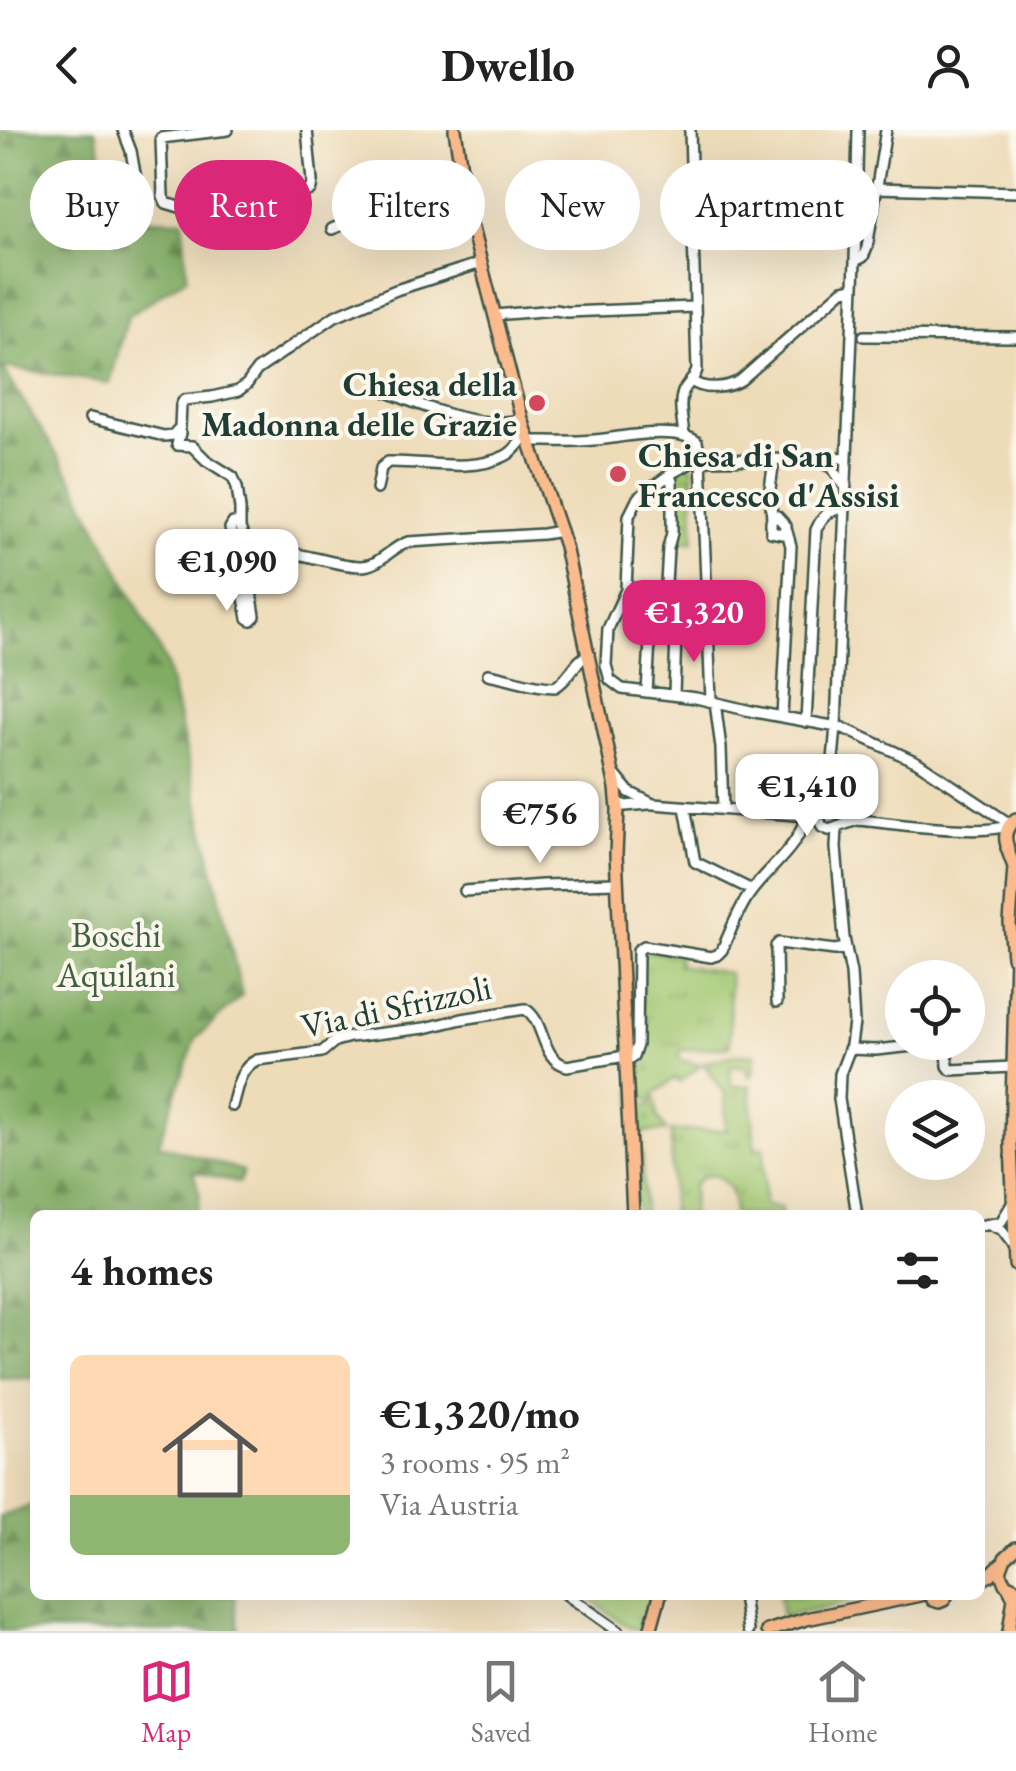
<!DOCTYPE html>
<meta charset="utf-8">
<style>
body{margin:0;font-family:"EB Garamond",serif;background:#f6f6f6;color:#222;height:100vh;display:flex;flex-direction:column;font-size:38px;white-space:nowrap}
*{box-sizing:border-box;margin:0}
p{font-size:32px;color:#767676}
.icon{flex:none;width:55px;height:55px;fill:none;stroke:currentColor;stroke-width:2;stroke-linecap:round;stroke-linejoin:round}
.map{position:relative;flex:1;overflow:hidden}
.side{position:absolute;left:30px;top:1080px;width:955px;height:390px;display:flex;flex-direction:column;background:#fff;border-radius:15px;box-shadow:0 10px 40px #0002}
.side>*{flex:none}
.top-card{position:absolute;left:30px;top:30px;width:958px;height:90px;display:flex;gap:20px}
.fabs{position:absolute;left:885px;top:830px;display:grid;gap:20px}
.fabs a{display:grid;place-items:center;width:100px;height:100px;border-radius:50%;background:#fff;box-shadow:0 10px 40px #0002;font-size:50px}
.price{position:absolute;translate:-50% -85px;padding:0 22px;border-radius:20px;background:#fff;color:#222;font-size:32px;line-height:65px;filter:drop-shadow(0 2px 5px #0008)}
.price::after{content:'';position:absolute;left:50%;top:60px;width:30px;height:22px;margin-left:-15px;background:inherit;clip-path:polygon(0 0,100% 0,50% 100%)}
.price.on{background:#db2777;color:#fff}
ul{padding:0;list-style:none}
li{display:flex;align-items:center;gap:30px;height:250px;padding:0 40px}
li span{display:grid;place-items:center;flex:none;width:280px;height:200px;border-radius:15px;color:#555}
li>.icon{margin-inline-start:auto}
span .icon{width:120px;height:120px;fill:#fffc;stroke-width:1}
li b{font-size:42px}
h2{display:flex;justify-content:space-between;align-items:center;height:120px;padding:0 40px;font-size:42px}
.tag{padding:0 35px;border-radius:45px;background:#fff;box-shadow:0 10px 40px #0002;font-size:35px;line-height:90px}
.tag.on{background:#db2777;color:#fff}
header{display:flex;justify-content:space-between;align-items:center;height:130px;padding:0 40px;background:#fff;font-size:45px;font-weight:700}
.tabs{display:flex;justify-content:space-around;align-items:center;height:140px;border-top:2px solid #e0e0e0;background:#fff;font-size:28px;color:#767676}
.tabs a{display:grid;justify-items:center;gap:5px}
.tabs .on{color:#db2777}
.map>svg:first-child{display:block}
.grass{fill:url(#grass-tufts);stroke:#608253;stroke-width:2.5}
.forest{fill:url(#forest-firs);stroke:#50744c;stroke-width:2.5}
.park{fill:url(#park-crowns);stroke:#608253;stroke-width:2.5}
.lines{fill:none;stroke-linecap:round;stroke-linejoin:round}
.minor-casing{stroke:#3e5548;stroke-width:14}
.major-casing{stroke:#3e5548;stroke-width:16}
.minor{stroke:#fff;stroke-width:9}
.major{stroke:#fbbb8c;stroke-width:11}
.poi-dot{fill:#d1495b;stroke:#fbf7ec;stroke-width:4}
.labels{text-anchor:middle;dominant-baseline:central;stroke-width:8;stroke-linejoin:round;paint-order:stroke}
.poi-label{font-size:35px;font-weight:bold;fill:#1f3d34;stroke:#fbf7ec;text-anchor:end}
.park-label{font-size:35px;fill:#406044;stroke:#fbf7ec}
.street-label{font-size:35px;fill:#1f3d34;stroke:#fbf7ec}
</style>
<header><svg class="icon" aria-label="back" viewBox="0 0 24 24"><path d="M15 5l-7 7 7 7"/></svg>Dwello<svg class="icon" aria-label="person" viewBox="0 0 24 24"><circle cx="12" cy="8" r="4"/><path d="M4 21q1-7 8-7t8 7"/></svg></header>
<div class="map">
<svg width="1016" height="1501" viewBox="0 0 1016 1501">
<defs>
<pattern id="grass-tufts" width="24" height="20" patternUnits="userSpaceOnUse" patternTransform="scale(2.5)"><rect width="24" height="20" fill="#a2c872"/><path d="M3 7l-1-3M5 7V3M7 7l1-3M15 17l-1-3M17 17v-4M19 17l1-3" fill="none" stroke="#83a45e"/></pattern>
<pattern id="forest-firs" width="22" height="20" patternUnits="userSpaceOnUse" patternTransform="scale(2.5)"><rect width="22" height="20" fill="#81ac64"/><path d="M5 1l3.5 6h-7zM16 11l3.5 6h-7z" fill="#698d53"/></pattern>
<pattern id="park-crowns" width="20" height="18" patternUnits="userSpaceOnUse" patternTransform="scale(2.5)"><rect width="20" height="18" fill="#a2c872"/><path d="M2 6a3 3 0 1 1 6 0M12 15a3 3 0 1 1 6 0" fill="none" stroke="#83a45e"/></pattern>
</defs>
<rect width="100%" height="100%" fill="#fbf7ec"/>
<filter id="ink" filterUnits="userSpaceOnUse"><feTurbulence type="fractalNoise" baseFrequency=".01" numOctaves="2"/><feDisplacementMap in="SourceGraphic" scale="20" xChannelSelector="R" yChannelSelector="G"/><feConvolveMatrix kernelMatrix="1 2 1 2 8 2 1 2 1" color-interpolation-filters="sRGB"/></filter>
<filter id="wash" filterUnits="userSpaceOnUse"><feTurbulence type="fractalNoise" baseFrequency=".0048" numOctaves="4" result="noise"/><feDisplacementMap in="SourceGraphic" scale="40" xChannelSelector="R" yChannelSelector="G"/><feGaussianBlur stdDeviation="2.25" result="paint"/><feColorMatrix in="noise" values="0 0 0 0 0 0 0 0 0 0 0 0 0 0 0 0 0 1.4 0 .05"/><feComposite in="paint" operator="in"/></filter>
<g filter="url(#wash)">
<rect width="100%" height="100%" fill="#eedcb9"/>
<!-- grass -->
<path class="grass" d="M647,821l32,5 -1,9 51,8 1,73 -48,4 -4,5 3,5 20,5 -22,17 -4,-4 -22,17 3,5 -4,2 -9,-5 -5,-28 3,-27v-90z
M739,924l17,1 -4,21h-3l-3,-10h-16l1,20h19l5,63 9,-2v59l17,2v7h-48c2,-19 -2,-31 -19,-40l-12,2 -9,8 -1,30h-20l-1,-84 55,-1 -1,-37 -22,-30z
M635,958l8,17 13,1 1,11 10,14 -26,1 3,83h-7l-5,-126z
M585,1465h70l-10,36c-20,0 -41,-25 -60,-36z
M779,1465h81l-8,7 -70,15z"/>
<!-- forest -->
<path class="forest" d="M0,0h95l23,88 65,2 4,57 -59,39 -18,67 -108,-16 71,113 93,183 76,332 -46,43 -38,106 85,27 -4,12 -46,-12 7,25 -4,19h-161v163l-35,1z
M35,1374v91h199l5,36h-239v-114z"/>
<!-- park -->
<path class="park" d="M688,333l5,5 1,73h-18l-2,-68z"/>
</g>
<g filter="url(#ink)">
<g class="lines">
<defs>
<path id="minor" d="M123,0l8,21 5,28
M228,0l-67,8 2,58 3,7 20,6 97,-18c10,2 18,5 28,-2l1,-8 -5,-51
M877,58l139,4
M332,99l115,-47 15,-3
M855,131l8,-4 4,-9 19,-118
M495,185l60,-5 12,2 127,-5
M864,206l152,1
M692,251c12,10 36,7 49,-1l102,-90 11,-2
M387,262c38,15 94,39 135,27
M90,288l74,18 9,-1 7,-8 1,-22 3,-5 28,-3 26,-6 9,-7 10,-14 78,-54 61,-26 85,-27
M180,303l-3,12 15,1 14,14 27,17 4,10 3,22v18
M684,306c-1,-14 -6,-31 -1,-44 4,-9 11,-12 14,-22l-7,-240
M530,311c21,0 43,1 64,-1 27,-2 81,-15 103,2l4,18 10,240
M846,329l-14,-3 -21,3 -115,1 -24,13 -34,25 -9,18 -3,74 -18,39 -2,36 4,15 12,9 74,9 59,14 88,16 74,34 93,62
M814,330l18,7 11,17
M377,359l4,-21 7,-6c36,-1 83,11 117,-6 10,-4 14,-15 23,-21
M777,386l9,10 -4,8 -11,-2v-11z
M772,389l-2,-30 4,-29
M233,393h5l4,10 13,83 -4,4 -3,-2 -18,-90z
M247,436l4,-10c37,-13 72,9 109,10 19,1 31,-19 48,-24l135,-8 18,-3
M488,544c24,4 43,13 67,13 15,-8 19,-26 34,-33
M647,562l4,-68 14,-22 3,-54 4,-15v-52l-3,-6
M674,565l2,-61
M715,572l6,46 2,61
M782,587l9,-171 -5,-18
M806,592l10,-192c6,-14 14,-22 29,-21
M616,646l13,16 24,12 143,11 26,-4
M618,672l7,4 24,-2
M685,677l10,55 57,28
M840,684l17,6c30,2 132,18 153,4
M857,690l-28,10 -7,-3 -3,-9 11,-24 6,-68 19,-465 3,-131
M837,697l-1,21 8,90 7,35 3,50 -3,22 -11,29 -1,25 18,116
M465,761l77,-6 75,-2
M777,872l-1,-56 3,-3 56,7 11,-2
M849,919l27,1 65,-7 6,5 1,18 3,4 61,-3
M625,930l8,-3 4,-12 1,-95 6,-4 67,11 6,-2 5,-5c9,-19 16,-41 29,-58 18,-25 50,-46 55,-78
M232,976c5,-17 7,-38 25,-46l65,-8 13,-11 15,-4 75,-9 37,-9 63,-10c21,12 15,51 42,57l58,-10
M980,1096l21,-4 11,-18
M991,1096l11,5 13,17
M567,1465l51,36
M743,1465l5,36"/>
<path id="major" d="M455,0l13,83 43,165 11,41 43,127 51,242 2,22 -2,44 17,361
M1007,718l7,19 -4,56 3,34
M1009,720c-6,-12 -4,-23 7,-31
M1016,822l-5,192 5,121
M1016,1418l-11,10 -5,13 5,13 11,5
M980,1451l10,-6 11,-11
M1008,1456l6,12 -5,33
M931,1465l2,5 6,2 5,-2 3,-5
M650,1501l10,-36
M767,1501l39,-12 115,-24"/>
</defs>
<!-- minor casing -->
<use href="#minor" class="minor-casing"/>
<!-- major casing -->
<use href="#major" class="major-casing"/>
<!-- minor -->
<use href="#minor" class="minor"/>
<!-- major -->
<use href="#major" class="major"/>
</g>
</g>
<!-- markers -->
<g class="poi-dot">
<circle cx="537" cy="273" r="10"/>
<circle cx="618" cy="344" r="10"/>
</g>
<g class="labels">
<!-- poi labels -->
<g class="poi-label">
<text x="517" y="253">Chiesa della<tspan x="517" dy="40">Madonna delle Grazie</tspan></text>
<text x="638" y="324" text-anchor="start">Chiesa di San<tspan x="638" dy="40">Francesco d'Assisi</tspan></text>
</g>
<!-- park labels -->
<g class="park-label">
<text x="116" y="804">Boschi<tspan x="116" dy="40">Aquilani</tspan></text>
</g>
<!-- street labels -->
<g class="street-label">
<text transform="translate(396 876) rotate(-12)">Via di Sfrizzoli</text>
</g>
</g>
</svg>
<div class="fabs">
<a><svg class="icon" aria-label="locate" viewBox="0 0 24 24"><circle cx="12" cy="12" r="6"/><path d="M12 2v4M12 18v4M2 12h4M18 12h4"/></svg></a>
<a><svg class="icon" aria-label="layers" viewBox="0 0 24 24"><path d="M12 4l9 5-9 5-9-5zM3 14l9 5 9-5"/></svg></a>
</div>
<b class="price" style="left:227px;top:484px">€1,090</b>
<b class="price on" style="left:694px;top:535px">€1,320</b>
<b class="price" style="left:807px;top:709px">€1,410</b>
<b class="price" style="left:540px;top:736px">€756</b>
<div class="top-card">
<a class="tag">Buy</a>
<a class="tag on">Rent</a>
<a class="tag">Filters</a>
<a class="tag">New</a>
<a class="tag">Apartment</a>
</div>
<section class="side">
<h2>4 homes<svg class="icon" aria-label="filters" viewBox="0 0 24 24"><path d="M4 7h16M4 17h16"/><circle cx="9" cy="7" r="2"/><circle cx="15" cy="17" r="2"/></svg></h2>
<ul>
<li><span style="background:linear-gradient(#ffd9b3 70%,#8fb573 0)"><svg class="icon" aria-label="home" viewBox="0 0 24 24"><path d="M3 11l9-7 9 7M6 9v11h12V9"/></svg></span><div><b>€1,320/mo</b><p>3 rooms · 95 m²</p><p>Via Austria</p></div></li>
</ul>
</section>
</div>
<nav class="tabs">
<a class="on"><svg class="icon" aria-label="map" viewBox="0 0 24 24"><path d="M3 6l6-2 6 2 6-2v14l-6 2-6-2-6 2zM9 4v14M15 6v14"/></svg>Map</a>
<a><svg class="icon" aria-label="saved" viewBox="0 0 24 24"><path d="M7 4h10v16l-5-4-5 4z"/></svg>Saved</a>
<a><svg class="icon" aria-label="home" viewBox="0 0 24 24"><path d="M3 11l9-7 9 7M6 9v11h12V9"/></svg>Home</a>
</nav>
